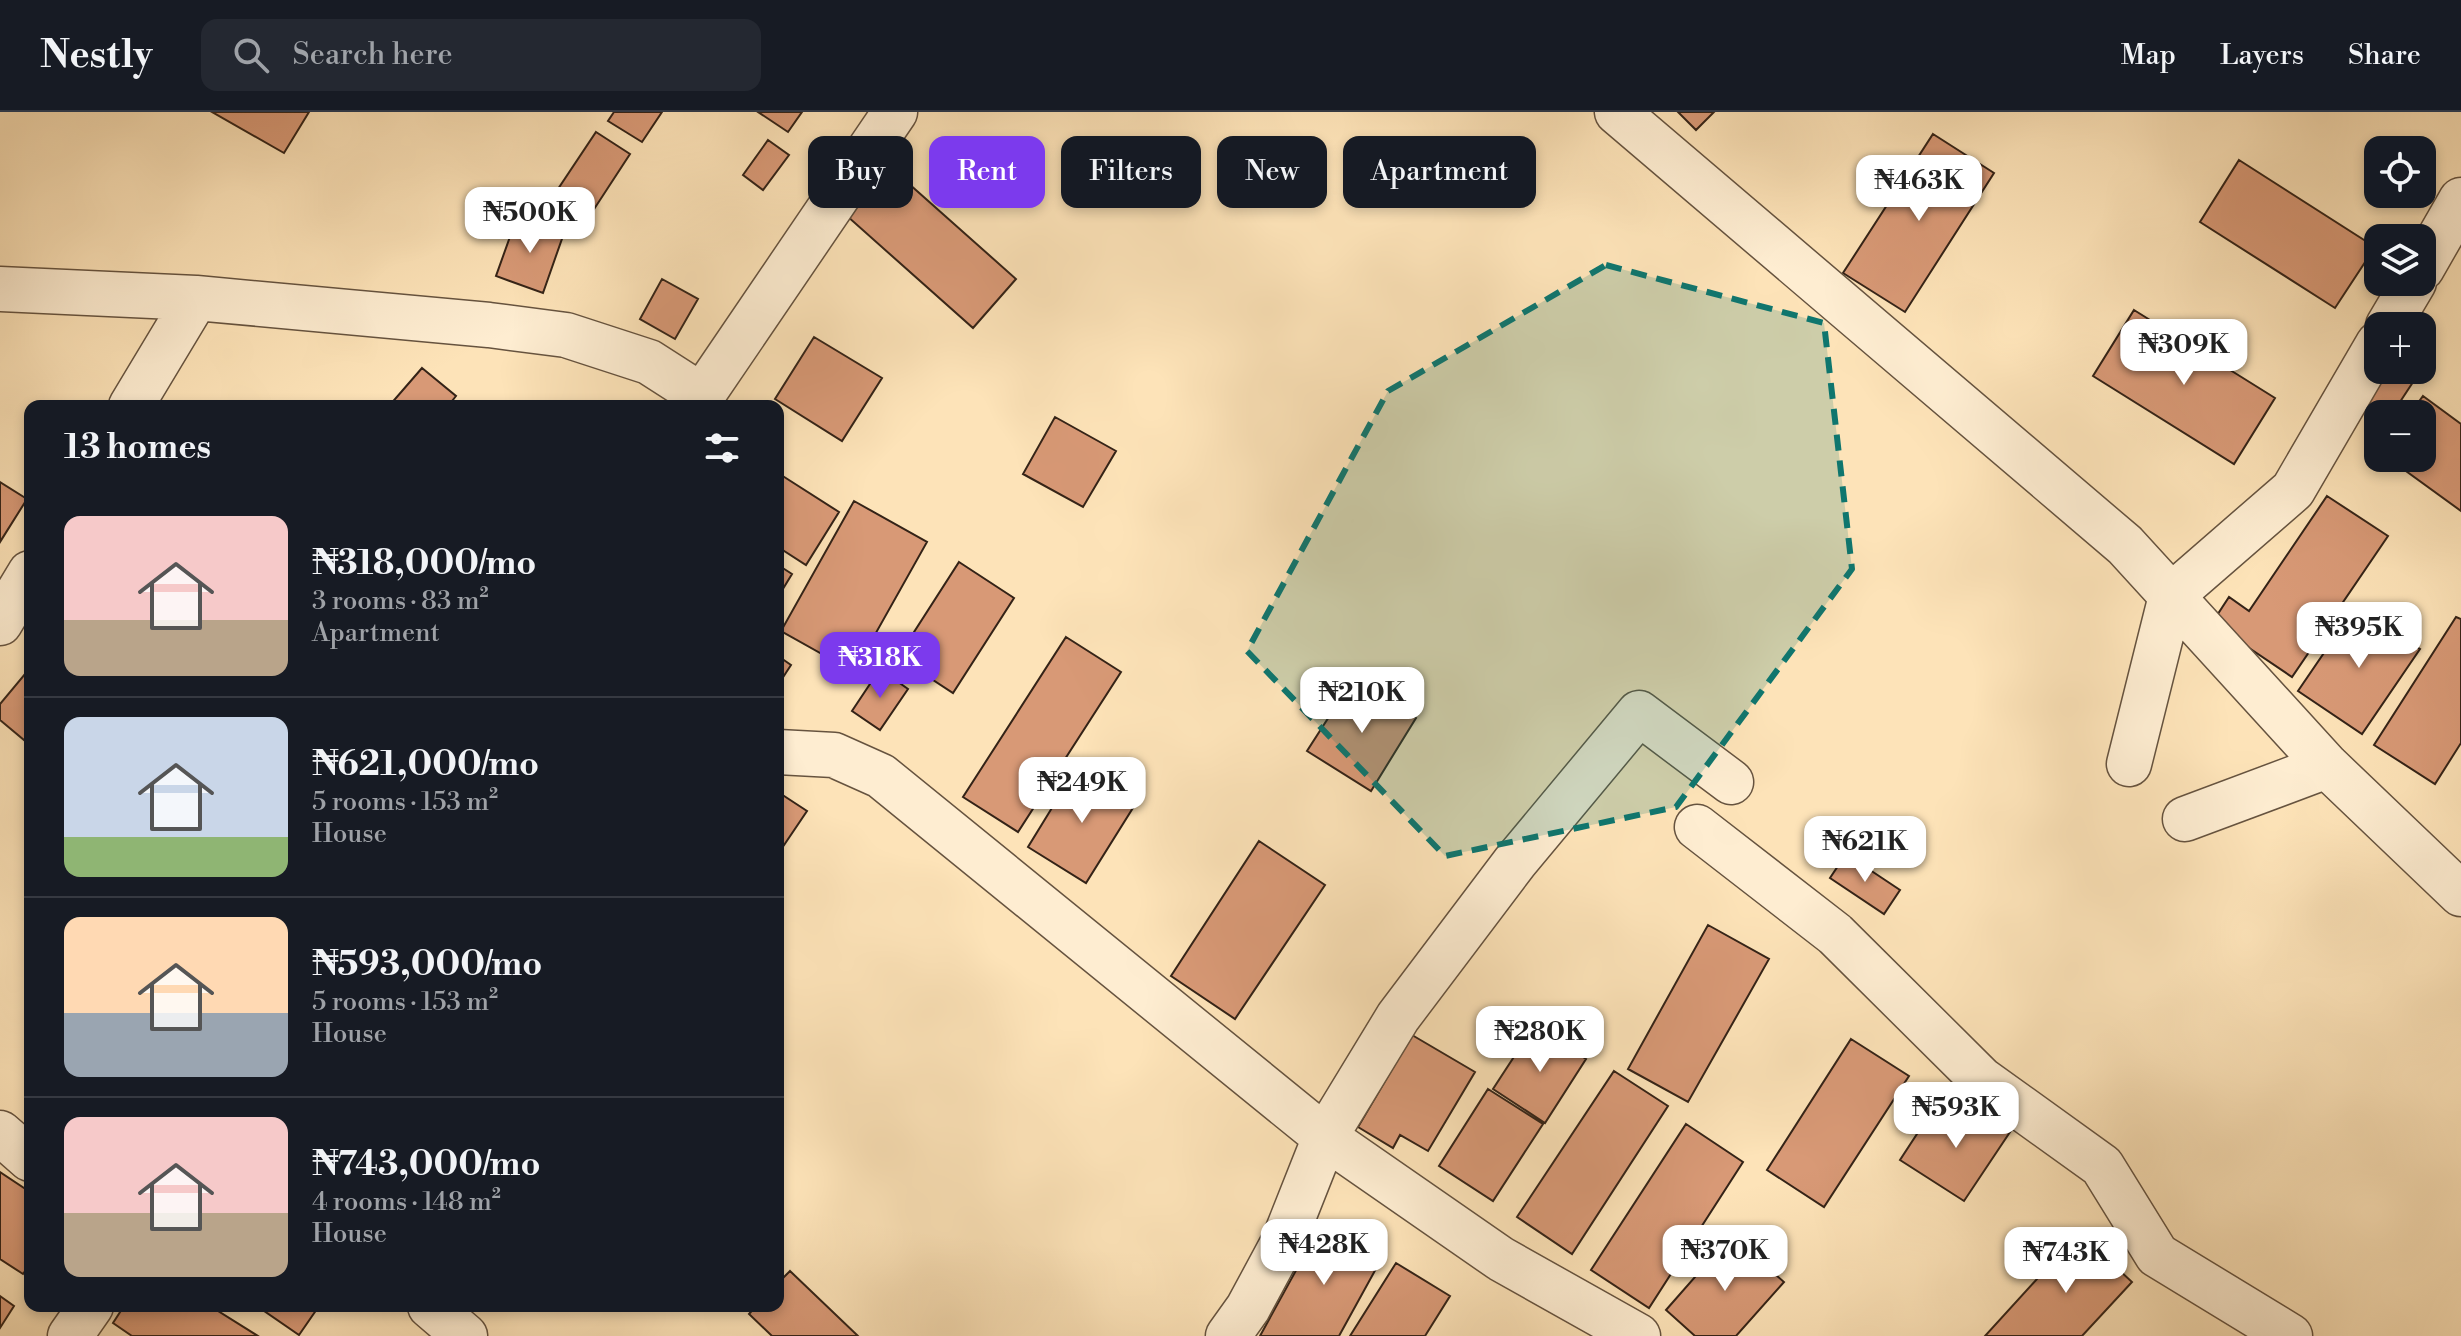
<!DOCTYPE html>
<meta charset="utf-8">
<style>
body{margin:0;font-family:"Libre Bodoni",serif;background:#242831;color:#f1f3f6;height:100vh;display:flex;flex-direction:column;font-size:30px;white-space:nowrap}
*{box-sizing:border-box;margin:0}
p{font-size:26px;color:#9ea1a6}
.icon{flex:none;width:44px;height:44px;fill:none;stroke:currentColor;stroke-width:2;stroke-linecap:round;stroke-linejoin:round}
.map{position:relative;flex:1;overflow:hidden}
.sheet{position:absolute;left:24px;top:288px;width:760px;height:912px;display:flex;flex-direction:column;background:#171b24;border-radius:16px;box-shadow:0 4px 12px #0003}
.sheet>*{flex:none}
.top-card{position:absolute;left:808px;top:24px;width:760px;height:72px;display:flex;gap:16px}
.tools{position:absolute;left:2364px;top:24px;display:grid;gap:16px}
.tools a{display:grid;place-items:center;width:72px;height:72px;border-radius:16px;background:#171b24;box-shadow:0 4px 12px #0003;font-size:40px}
.price{position:absolute;translate:-50% -68px;padding:0 18px;border-radius:16px;background:#fff;color:#222;font-size:26px;line-height:52px;filter:drop-shadow(0 2px 4px #0008)}
.price::after{content:'';position:absolute;left:50%;top:48px;width:24px;height:18px;margin-left:-12px;background:inherit;clip-path:polygon(0 0,100% 0,50% 100%)}
.price.current{background:#7c3aed;color:#fff}
ul{padding:0;list-style:none}
li{display:flex;align-items:center;gap:24px;height:200px;padding:0 40px}
li+li{border-top:2px solid #363941}
li span{display:grid;place-items:center;flex:none;width:224px;height:160px;border-radius:16px;color:#555}
li>.icon{margin-inline-start:auto}
span .icon{width:96px;height:96px;fill:#fffc;stroke-width:1}
li b{font-size:34px}
h2{display:flex;justify-content:space-between;align-items:center;height:96px;padding:0 40px;font-size:34px}
.chip{padding:0 28px;border-radius:16px;background:#171b24;box-shadow:0 4px 12px #0003;font-size:28px;line-height:72px}
.chip.current{background:#7c3aed;color:#fff}
header{display:flex;align-items:center;gap:48px;box-sizing:border-box;height:112px;padding:0 40px;background:#171b24;border-bottom:2px solid #363941}
header strong{font-size:38px}
nav{display:flex;gap:44px;margin-inline-start:auto;font-size:28px}
.search{width:560px;height:72px;background:#242831;display:flex;align-items:center;gap:20px;box-sizing:border-box;padding:0 28px;border-radius:16px;color:#9ea1a6;font-size:30px}
.map>svg:first-child{display:block}
.building{fill:#d89976;stroke:#342317;stroke-width:2}
.lines{fill:none;stroke-linecap:round;stroke-linejoin:round}
.minor-casing{stroke:#66533f;stroke-width:47}
.minor{stroke:#feedd1;stroke-width:44}
.marked{fill:#0f766e;fill-opacity:0.2;stroke:#0f766e;stroke-width:6;stroke-dasharray:16 10;stroke-linejoin:round}
</style>
<header>
<strong>Nestly</strong>
<div class="search"><svg class="icon" aria-label="search" viewBox="0 0 24 24"><circle cx="10" cy="10" r="6"/><path d="M15 15l6 6"/></svg>Search here</div>
<nav><a>Map</a><a>Layers</a><a>Share</a></nav>
</header>
<div class="map">
<svg width="2461" height="1224" viewBox="0 0 2461 1224">
<rect width="100%" height="100%" fill="#fde3b8"/>
<filter id="stains"><feTurbulence type="fractalNoise" baseFrequency=".0025" numOctaves="4"/><feColorMatrix values="0 0 0 0 .2 0 0 0 0 .09 0 0 0 0 .02 0 0 0 .5 -.17"/></filter>
<radialGradient id="worn" r=".72"><stop offset=".6" stop-color="#630" stop-opacity="0"/><stop offset="1" stop-color="#630" stop-opacity=".3"/></radialGradient>
<!-- building -->
<path class="building" d="M212,0h97l-25,41z
M614,0h48l-20,30 -34,-21z
M758,0h44l-14,20z
M1678,0h36l-18,18z
M596,20l34,22 -45,69 -35,-22z
M1933,22l61,39 -89,139 -62,-39z
M768,28l21,15 -26,35 -20,-15z
M2239,48l136,87 -40,61 -135,-86z
M890,55l126,112 -43,49 -126,-112z
M517,105l47,16 -21,60 -47,-17z
M662,167l36,20 -23,40 -35,-20z
M2134,198l141,88 -41,66 -141,-88z
M814,225l68,41 -40,63 -67,-42z
M422,256l34,28 -8,10h-59z
M2378,258h30l9,6 -25,38h-14v5l-26,-17z
M2423,284l38,28v87l-73,-53h34v-44h-12z
M1055,305l61,34 -33,56 -60,-33z
M778,361l61,39 -33,53 -28,-18z
M0,370l27,17 -27,43z
M2327,384l61,40 -96,141 -80,-54 17,-26 20,14z
M854,389l73,41 -73,130 -73,-41z
M959,450l55,36 -61,95 -55,-36z
M778,453l14,9 -14,23z
M2356,494l64,43 -58,85 -64,-43z
M2456,505l5,2v124l-26,41 -61,-39z
M1066,525l55,35 -103,160 -55,-35z
M778,544l13,9 -13,20z
M30,556v77l-30,-25v-16z
M880,557l28,20 -28,41 -28,-19z
M1354,566l62,40 -45,73 -64,-40z
M1077,655l59,36 -50,80 -58,-36z
M778,680l29,19 -29,43z
M1259,729l66,44 -90,134 -64,-43z
M1846,742l54,36 -16,24 -54,-36z
M1708,813l61,34 -81,143 -60,-33z
M1534,914l52,33 -41,64 -52,-34z
M1412,923l63,37 -47,79 -28,-16 -7,13 -35,-21z
M1851,927l58,37 -85,131 -57,-37z
M1614,959l54,35 -96,148 -55,-37z
M1488,977l55,35 -50,77 -54,-35z
M1934,996l37,24 15,-24 28,18 -50,75 -64,-41z
M1686,1012l57,38 -94,146 -58,-38z
M0,1060l30,20v72l-7,10 -23,-15z
M1322,1111l61,33 -44,80h-79z
M2079,1121l53,49 -50,54h-97z
M1731,1124l53,46 -48,54h-41l-29,-26z
M1396,1151l54,33 -25,40h-75z
M790,1159l68,65h-86l-23,-22 7,-8h22v-23z
M0,1184l14,10 -14,22z
M124,1194h86l48,30h-126l-19,-13z
M257,1194h62l-20,29z"/>
<g class="lines">
<defs>
<path id="minor" d="M1617,0l508,433 202,221 134,128
M2422,156l39,-68
M0,177l196,9 293,27 77,10 83,27 53,34
M2388,214l26,-44
M131,294l65,-108
M695,294l200,-294
M0,511l30,-50
M778,640l56,3 47,21 444,361 176,122 137,77
M2129,652l42,-168 122,-106 85,-146
M2185,707l142,-53
M1697,715l138,107 146,145 121,87 55,89 133,81
M0,1021l30,26
M430,1194l35,30
M70,1224l21,-30
M1228,1224l20,-28 35,-65 42,-106 73,-120 117,-155 124,-149 92,69"/>
</defs>
<!-- minor casing -->
<use href="#minor" class="minor-casing"/>
<!-- minor -->
<use href="#minor" class="minor"/>
</g>
<!-- marked area -->
<path class="marked" d="M1606,153l218,58 28,246 -176,238 -231,49 -198,-205 141,-260z"/>
<rect width="100%" height="100%" filter="url(#stains)"/>
<rect width="100%" height="100%" fill="url(#worn)"/>
</svg>
<div class="tools">
<a><svg class="icon" aria-label="locate" viewBox="0 0 24 24"><circle cx="12" cy="12" r="6"/><path d="M12 2v4M12 18v4M2 12h4M18 12h4"/></svg></a>
<a><svg class="icon" aria-label="layers" viewBox="0 0 24 24"><path d="M12 4l9 5-9 5-9-5zM3 14l9 5 9-5"/></svg></a>
<a>+</a>
<a>−</a>
</div>
<b class="price" style="left:1919px;top:111px">₦463K</b>
<b class="price" style="left:530px;top:143px">₦500K</b>
<b class="price" style="left:2184px;top:275px">₦309K</b>
<b class="price" style="left:2359px;top:558px">₦395K</b>
<b class="price current" style="left:880px;top:588px">₦318K</b>
<b class="price" style="left:1362px;top:623px">₦210K</b>
<b class="price" style="left:1082px;top:713px">₦249K</b>
<b class="price" style="left:1865px;top:772px">₦621K</b>
<b class="price" style="left:1540px;top:962px">₦280K</b>
<b class="price" style="left:1956px;top:1038px">₦593K</b>
<b class="price" style="left:1324px;top:1175px">₦428K</b>
<b class="price" style="left:1725px;top:1181px">₦370K</b>
<b class="price" style="left:2066px;top:1183px">₦743K</b>
<div class="top-card">
<a class="chip">Buy</a>
<a class="chip current">Rent</a>
<a class="chip">Filters</a>
<a class="chip">New</a>
<a class="chip">Apartment</a>
</div>
<section class="sheet">
<h2>13 homes<svg class="icon" aria-label="filters" viewBox="0 0 24 24"><path d="M4 7h16M4 17h16"/><circle cx="9" cy="7" r="2"/><circle cx="15" cy="17" r="2"/></svg></h2>
<ul>
<li><span style="background:linear-gradient(#f6c9c9 65%,#b9a48a 0)"><svg class="icon" aria-label="home" viewBox="0 0 24 24"><path d="M3 11l9-7 9 7M6 9v11h12V9"/></svg></span><div><b>₦318,000/mo</b><p>3 rooms · 83 m²</p><p>Apartment</p></div></li>
<li><span style="background:linear-gradient(#c9d6e8 75%,#8fb573 0)"><svg class="icon" aria-label="home" viewBox="0 0 24 24"><path d="M3 11l9-7 9 7M6 9v11h12V9"/></svg></span><div><b>₦621,000/mo</b><p>5 rooms · 153 m²</p><p>House</p></div></li>
<li><span style="background:linear-gradient(#ffd9b3 60%,#9aa5b1 0)"><svg class="icon" aria-label="home" viewBox="0 0 24 24"><path d="M3 11l9-7 9 7M6 9v11h12V9"/></svg></span><div><b>₦593,000/mo</b><p>5 rooms · 153 m²</p><p>House</p></div></li>
<li><span style="background:linear-gradient(#f6c9c9 60%,#b9a48a 0)"><svg class="icon" aria-label="home" viewBox="0 0 24 24"><path d="M3 11l9-7 9 7M6 9v11h12V9"/></svg></span><div><b>₦743,000/mo</b><p>4 rooms · 148 m²</p><p>House</p></div></li>
</ul>
</section>
</div>
